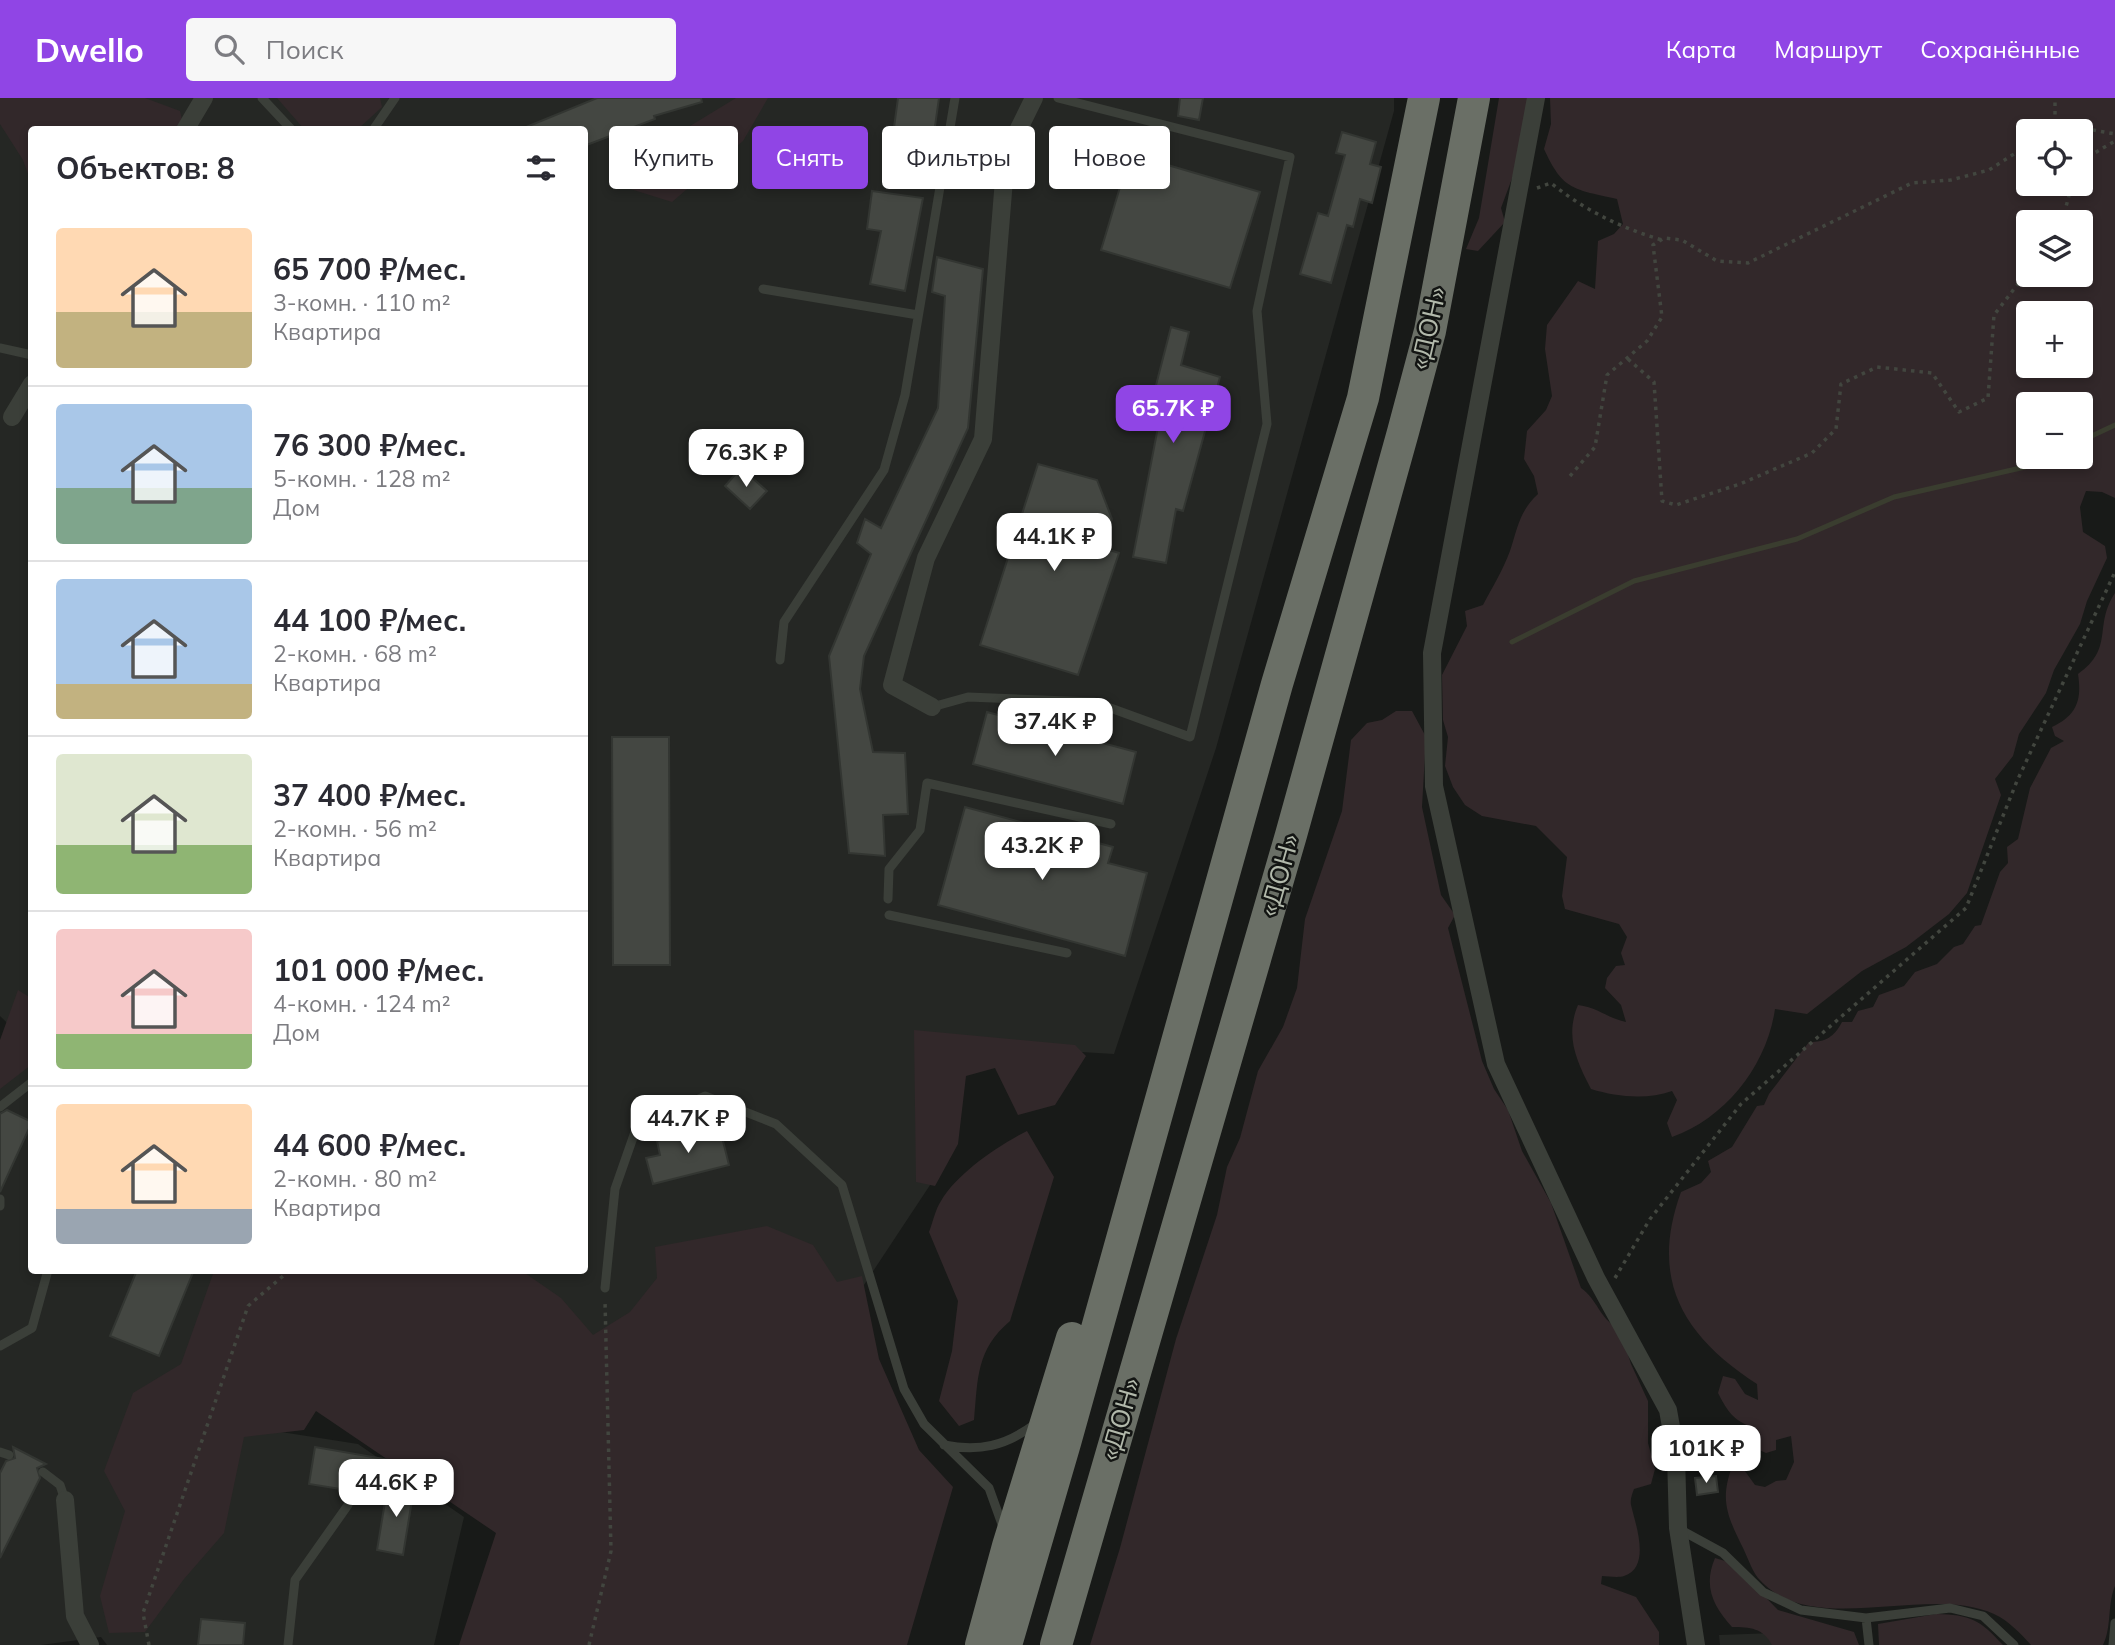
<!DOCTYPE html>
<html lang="ru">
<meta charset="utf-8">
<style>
body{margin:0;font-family:Mulish,sans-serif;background:#f7f7f7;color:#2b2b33;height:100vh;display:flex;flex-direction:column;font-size:26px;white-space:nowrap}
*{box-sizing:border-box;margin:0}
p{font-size:23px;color:#7c7c81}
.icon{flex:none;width:38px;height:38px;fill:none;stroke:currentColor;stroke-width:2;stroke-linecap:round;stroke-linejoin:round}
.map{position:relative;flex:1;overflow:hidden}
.side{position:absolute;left:28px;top:28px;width:560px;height:1148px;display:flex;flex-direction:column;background:#fff;border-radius:7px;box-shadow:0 4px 10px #0003}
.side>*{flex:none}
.guide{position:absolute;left:609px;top:28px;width:665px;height:63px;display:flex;gap:14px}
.controls{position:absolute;left:2016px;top:21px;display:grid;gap:14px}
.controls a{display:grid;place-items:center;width:77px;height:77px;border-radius:7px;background:#fff;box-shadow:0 4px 10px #0003;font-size:35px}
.price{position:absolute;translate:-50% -60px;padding:0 16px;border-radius:14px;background:#fff;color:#222;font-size:23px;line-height:46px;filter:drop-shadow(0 2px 4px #0008)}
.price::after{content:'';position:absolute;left:50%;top:42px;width:21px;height:16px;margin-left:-10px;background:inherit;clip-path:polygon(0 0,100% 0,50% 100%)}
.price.on{background:#9045e5;color:#fff}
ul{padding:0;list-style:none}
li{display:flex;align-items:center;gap:21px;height:175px;padding:0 28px}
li+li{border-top:2px solid #e1e1e2}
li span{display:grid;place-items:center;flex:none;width:196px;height:140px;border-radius:7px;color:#555}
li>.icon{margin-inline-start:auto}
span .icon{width:84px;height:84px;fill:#fffc;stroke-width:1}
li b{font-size:30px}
h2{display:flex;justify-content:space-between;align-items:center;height:84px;padding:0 28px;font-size:30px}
.chip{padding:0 24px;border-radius:7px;background:#fff;box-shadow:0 4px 10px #0003;font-size:24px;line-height:63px}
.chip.on{background:#9045e5;color:#fff}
header{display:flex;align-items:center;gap:42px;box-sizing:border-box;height:98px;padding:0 35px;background:#9045e5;color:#fff}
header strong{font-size:33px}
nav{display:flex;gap:38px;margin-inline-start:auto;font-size:24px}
.search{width:490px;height:63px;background:#f7f7f7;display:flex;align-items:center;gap:18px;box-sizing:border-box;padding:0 24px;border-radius:7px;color:#7c7c81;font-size:26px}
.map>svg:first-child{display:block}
.built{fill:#252724}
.green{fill:#32282a;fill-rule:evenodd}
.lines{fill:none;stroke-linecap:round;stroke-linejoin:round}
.stream{stroke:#3a3d2f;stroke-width:5}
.building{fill:#444742;stroke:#333632;stroke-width:2}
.path{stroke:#42463f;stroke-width:3.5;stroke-dasharray:3.5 5;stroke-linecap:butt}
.lane{stroke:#3b3f39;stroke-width:9}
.street{stroke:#3b3f39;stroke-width:18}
.highway{stroke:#6a6f66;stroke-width:32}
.labels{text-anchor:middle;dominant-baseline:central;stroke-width:5;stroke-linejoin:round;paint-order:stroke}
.street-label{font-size:26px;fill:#b2b9ab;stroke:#131513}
</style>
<header>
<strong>Dwello</strong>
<div class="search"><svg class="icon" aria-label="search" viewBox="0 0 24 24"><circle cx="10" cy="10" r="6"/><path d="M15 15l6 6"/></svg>Поиск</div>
<nav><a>Карта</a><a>Маршрут</a><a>Сохранённые</a></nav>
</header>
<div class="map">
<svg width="2115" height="1547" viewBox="0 0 2115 1547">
<rect width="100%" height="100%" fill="#181a18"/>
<!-- built -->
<path class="built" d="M0,0h1394v13l-178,637 -102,306 -177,-11 1,130 -84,127 -261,72 -199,-101 190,-1v-1140h-552l-1,916 -31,-30z
M31,959l1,213 315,1 -110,154 121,19 106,73 -30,128h-327l-6,-8 -60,8h-41v-563z
M1775,1535l2,12h-57l-1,-10z"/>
<!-- green -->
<path class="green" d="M0,0h145l35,13 2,9 -6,9 -144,1 -1,52 -8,-22 -23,-36z
M277,0h103l2,9 -24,22h-54z
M736,0h32l-25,43 -71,61 -48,-15 3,-35 63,-26z
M1499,0h29l-14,75 -13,35 4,14 -27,29 -12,-2 13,-31z
M1550,0h565v400l-13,-6 -16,-1 -6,16 3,25 22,14 2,12 -20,43 -7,23 -26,46 -8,23 -27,41 -6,22 -18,23 6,16 -34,98 -18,21 -43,33 -44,24 -55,43 -32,-5c-8,56 -49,109 -103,128l-5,-14 10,-23 -5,-9c-25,9 -55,6 -81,-2 -15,-29 -26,-53 -13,-84 21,3 29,13 48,17l-5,-17 -16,-17 2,-10 9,-12 9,-1 -4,-12 6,-16 -8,-13 -54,-15 -3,-13 5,-39 -31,-31 -54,-10 -17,-11 -12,-18 -8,-21 3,-29 -5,-17 -1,-45 25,-49 -2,-15 18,-6c9,-17 20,-35 27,-54 8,-24 9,-39 28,-57l-4,-18 -10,-17 3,-28 19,-21 6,-14 -7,-47 2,-24 31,-44 17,8 3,-48 16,-7 9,-10 -6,-25c-43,-10 -54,-8 -73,-50l7,-25zM2028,33h53v53h-53zM2028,124h53v53h-53zM2028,215h53v53h-53zM2028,306h53v53h-53z
M2115,495v993c-8,19 -3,41 -12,59h-72c-11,-12 -22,-24 -37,-31 -68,-31 -183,26 -236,-36 -7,-9 -11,-23 -17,-34 -15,-31 -21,-46 -8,-80l9,3 13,18 10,2 11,-6 10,-1 8,-18 -3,-26 -15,4v10l-10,3 -9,-4 -10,-24c-16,-7 -21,-17 -29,-32l5,-17 12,3 10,15 13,6 -1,-16c-74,-48 -108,-104 -76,-192l20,-9 10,-11 -3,-11 24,-14 25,-41 7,-1 5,-11 40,-52c17,0 25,-5 33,-20h10l6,-11 15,-4 6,-12 25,-9 11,-14 22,-8 17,-17 9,-3 12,-18 6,-1 19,-53 8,-9 -1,-16 11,-8 12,-51 21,-40 13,-7 -9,-5 -3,-9c25,-12 30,-27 26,-53 37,-26 15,-48 37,-81z
M1396,613h16l14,26 -4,70 19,88 14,20 -7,13 34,133 12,28 14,21 14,41 29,52 30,85c17,12 17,29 39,42l11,34 17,37v42l7,26 -4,15 -17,5c-2,5 -4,11 -3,16 4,18 21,62 -7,71 -6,2 -16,0 -22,0l-1,8 35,13 23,35v13h-569l30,-97 56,-209 41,-124 10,-48 13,-29 18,-67 25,-44 14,-39 8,-69 37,-108 9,-71 16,-17 15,-3z
M18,892l13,8v67l-31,24v-49z
M914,932l161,15 11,11 -31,49 -37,10 -23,-47 -29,8 -8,68 -23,42 -19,-4z
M1027,1033l27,46 -44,144c-34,29 -32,57 -36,99l-15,6 -20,-25 13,-50 6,-50 -29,-69c4,-10 6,-22 12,-31 15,-27 59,-57 86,-70z
M767,1128l46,19 24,37 25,-6 17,83 40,91 34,37 -46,158h-448l37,-112 -180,-122 -12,19 -60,7 -20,96 -40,46 -39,53 -36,1 -9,-37 25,-85 -21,-40 29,-78 48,-29 33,-93h308l39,27 32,37 37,-23 27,-34 -2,-31z
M1715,1460l17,5 46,47 76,22 5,13h-87c-9,-17 -22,-18 -40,-18 -19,-21 -29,-41 -17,-69z
M1936,1516c35,1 43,5 67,31h-124l-1,-21z"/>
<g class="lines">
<!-- stream -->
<path class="stream" d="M2081,343l34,-16
M1512,544l122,-61 163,-42 97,-42 131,-30 22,-10"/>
</g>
<!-- building -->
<path class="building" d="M597,0h104l1,4 -48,14 1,3 -71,27v-16h-65z
M898,0h41l-10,71 -40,-5z
M1180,0h23l-4,22 -21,-4z
M1342,34l34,10 -6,22 11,3 -9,36 -12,-4 -7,28 -6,-2 -16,58 -31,-9 18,-61 10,3 17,-61 -9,-2z
M1130,56l130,38 -30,96 -129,-38z
M872,93l51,7 -18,93 -35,-7 11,-53 -14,-2z
M937,159l46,12 -15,159 -104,228 -4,33 13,63 32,1 3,61 -25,1 2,41 -36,-3 -20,-197 42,-102 -14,-11 8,-24 16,9 57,-120 7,-112 -13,-4z
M1171,229l18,5 -8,33 39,12 -37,134 -7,-2 -10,54 -33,-6 25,-130 -12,-3z
M1038,366l59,16 15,39 -9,29 16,5 -41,122 -98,-30z
M741,370l26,23 -17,18 -25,-23z
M987,614l149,40 -13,52 -150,-40z
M612,639h57l1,228h-57z
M965,709l148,40 -5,16 39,10 -22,83 -187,-51z
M7,1012l25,12 -32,70v-78z
M719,1027l10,40 -76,19 -7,-26 14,-3 -3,-14z
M137,1172h57l-35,86 -49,-20z
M13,1349l33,17 -9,4 3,10 -40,80v-85l6,-12 9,-3z
M315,1349l75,13 -6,36 -75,-12z
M1716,1378l2,16 -21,3 -2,-17z
M388,1386l26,4 -11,67 -26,-5z
M201,1521l44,4 -2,22h-45z"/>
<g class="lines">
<!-- path -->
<path class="path" d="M2055,25v-25
M2045,33l10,-8 60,11
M2081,63l34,-20
M1537,90l14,-5c33,27 70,45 111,57
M2062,124l10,-38
M1628,261l26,23 8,119 14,4 21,-7 43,-14 72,-31 24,-24 5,-45 36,-17 55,6 27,39 29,-14 6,-83 34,-44
M1570,378l25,-29 12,-72 40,-34 15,-24 -9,-72 11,-7 18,2 35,21 31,2 164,-80 39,-3 38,-10 39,-25
M1615,1180l35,-59 91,-115 225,-196 51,-127 98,-209
M149,1547l-6,-32 105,-307 42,-36
M589,1547l22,-94 -6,-250"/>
<!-- lane -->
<path class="lane" d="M262,0l30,32
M373,32l22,-32
M763,191l155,26
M0,250l32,7
M780,562l4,-38 100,-152 21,-75 50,-297
M932,609l36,-10 126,5 96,35 77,-313 -10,-113 33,-154 -232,-59
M888,801l1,-30 31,-39 7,-47 184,41
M889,817l178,38
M0,1009l32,-25
M0,1101v7
M605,1190l10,-99 21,-60 69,-33 71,28 66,61 62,204 20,35 65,64 14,39
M0,1248l32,-18 16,-58
M944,1347c35,7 62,1 91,-21
M0,1354l9,3
M43,1374l17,13 5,15
M1679,1431l44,24 40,39 38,18 65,8 84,-10 33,8 31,29
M1866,1520l3,27
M288,1547l7,-65 53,-75
M2113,1547l2,-22"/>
<!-- street -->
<path class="street" d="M1536,0l-104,555 2,133 62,278 100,214 72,132 8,45 2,73 18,117
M185,32l19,-32
M12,319l20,-33
M932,609l-40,-22 34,-127 57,-119 23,-284 28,-57
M65,1402l10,116 15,29"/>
<!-- highway -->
<path class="highway" d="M981,1547l27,-99 64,-208
M1006,1547l59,-202 212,-759 86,-286 61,-300
M1056,1547l235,-810 112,-403 27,-101 44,-233"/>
</g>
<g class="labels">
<!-- street labels -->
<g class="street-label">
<text transform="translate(1428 230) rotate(-77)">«ДОН»</text>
<text transform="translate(1279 777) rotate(-74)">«ДОН»</text>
<text transform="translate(1120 1321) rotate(-74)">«ДОН»</text>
</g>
</g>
</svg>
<div class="controls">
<a><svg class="icon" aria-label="locate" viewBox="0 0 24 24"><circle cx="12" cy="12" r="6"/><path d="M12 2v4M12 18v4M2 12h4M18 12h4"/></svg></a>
<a><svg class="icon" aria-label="layers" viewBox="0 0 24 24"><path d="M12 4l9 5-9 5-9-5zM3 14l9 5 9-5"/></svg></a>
<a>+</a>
<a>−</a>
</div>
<b class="price on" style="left:1173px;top:347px">65.7K ₽</b>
<b class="price" style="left:746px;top:391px">76.3K ₽</b>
<b class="price" style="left:1054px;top:475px">44.1K ₽</b>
<b class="price" style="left:1055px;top:660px">37.4K ₽</b>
<b class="price" style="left:1042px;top:784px">43.2K ₽</b>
<b class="price" style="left:688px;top:1057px">44.7K ₽</b>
<b class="price" style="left:1706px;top:1387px">101K ₽</b>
<b class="price" style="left:396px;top:1421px">44.6K ₽</b>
<div class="guide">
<a class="chip">Купить</a>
<a class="chip on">Снять</a>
<a class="chip">Фильтры</a>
<a class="chip">Новое</a>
</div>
<section class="side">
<h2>Объектов: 8<svg class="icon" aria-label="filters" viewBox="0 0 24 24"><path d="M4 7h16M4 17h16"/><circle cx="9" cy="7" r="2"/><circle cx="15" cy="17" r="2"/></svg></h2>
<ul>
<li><span style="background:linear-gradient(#ffd9b3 60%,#c2b280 0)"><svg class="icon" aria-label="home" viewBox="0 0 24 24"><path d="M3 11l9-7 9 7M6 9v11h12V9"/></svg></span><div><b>65 700 ₽/мес.</b><p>3-комн. · 110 m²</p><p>Квартира</p></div></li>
<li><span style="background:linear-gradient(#a9c7e8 60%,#7fa58c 0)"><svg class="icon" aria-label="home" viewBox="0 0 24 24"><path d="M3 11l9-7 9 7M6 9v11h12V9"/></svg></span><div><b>76 300 ₽/мес.</b><p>5-комн. · 128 m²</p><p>Дом</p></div></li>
<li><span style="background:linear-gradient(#a9c7e8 75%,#c2b280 0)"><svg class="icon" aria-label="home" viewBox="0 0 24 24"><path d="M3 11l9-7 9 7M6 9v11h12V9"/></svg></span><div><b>44 100 ₽/мес.</b><p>2-комн. · 68 m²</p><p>Квартира</p></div></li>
<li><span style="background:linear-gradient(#dfe7d0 65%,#8fb573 0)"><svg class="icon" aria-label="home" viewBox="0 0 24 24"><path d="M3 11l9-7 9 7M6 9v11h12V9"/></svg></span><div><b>37 400 ₽/мес.</b><p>2-комн. · 56 m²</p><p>Квартира</p></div></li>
<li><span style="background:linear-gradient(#f6c9c9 75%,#8fb573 0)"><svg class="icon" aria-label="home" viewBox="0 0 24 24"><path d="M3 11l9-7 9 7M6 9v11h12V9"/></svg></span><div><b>101 000 ₽/мес.</b><p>4-комн. · 124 m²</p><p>Дом</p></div></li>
<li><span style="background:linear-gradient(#ffd9b3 75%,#9aa5b1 0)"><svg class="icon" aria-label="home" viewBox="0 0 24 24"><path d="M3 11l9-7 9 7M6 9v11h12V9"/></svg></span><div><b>44 600 ₽/мес.</b><p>2-комн. · 80 m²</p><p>Квартира</p></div></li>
</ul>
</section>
</div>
